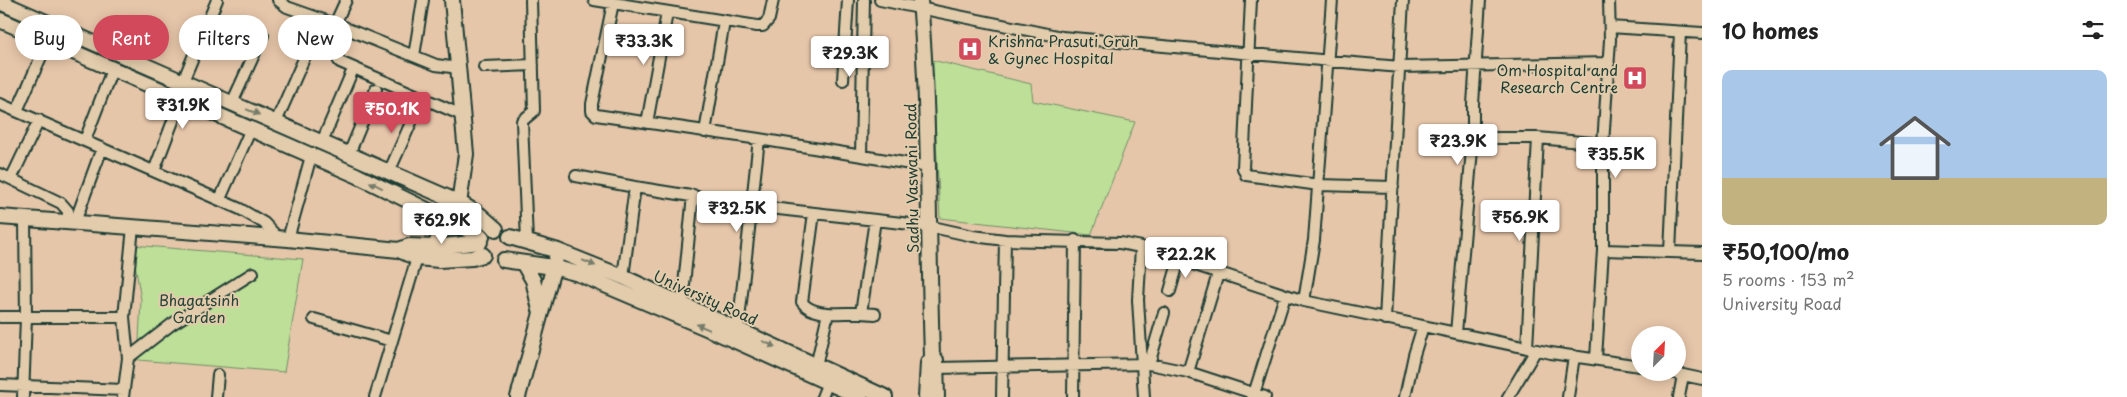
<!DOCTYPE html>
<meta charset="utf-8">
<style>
body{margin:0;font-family:"Playpen Sans",sans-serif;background:#f6f6f6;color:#222;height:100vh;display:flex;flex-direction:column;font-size:19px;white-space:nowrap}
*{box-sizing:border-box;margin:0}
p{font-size:16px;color:#767676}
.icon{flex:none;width:28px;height:28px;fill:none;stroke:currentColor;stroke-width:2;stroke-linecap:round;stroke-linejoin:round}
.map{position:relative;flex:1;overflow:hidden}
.side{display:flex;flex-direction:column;background:#fff;width:425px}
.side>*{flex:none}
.banner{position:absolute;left:15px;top:15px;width:475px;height:45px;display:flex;gap:10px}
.needle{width:32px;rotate:24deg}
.controls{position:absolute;left:1631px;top:326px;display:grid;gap:10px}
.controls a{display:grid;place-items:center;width:55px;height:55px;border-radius:50%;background:#fff;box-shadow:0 2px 12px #0003;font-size:25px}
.price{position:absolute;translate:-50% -42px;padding:0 11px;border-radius:5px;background:#fff;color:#222;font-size:16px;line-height:32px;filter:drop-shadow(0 1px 2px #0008)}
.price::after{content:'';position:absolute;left:50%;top:30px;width:15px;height:11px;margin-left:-8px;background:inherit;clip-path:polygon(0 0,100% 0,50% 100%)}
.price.on{background:#d1495b;color:#fff}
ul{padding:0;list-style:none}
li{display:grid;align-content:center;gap:10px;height:265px;padding:0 20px}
li span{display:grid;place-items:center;height:155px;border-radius:10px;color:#555}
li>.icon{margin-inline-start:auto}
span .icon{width:90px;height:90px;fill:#fffc;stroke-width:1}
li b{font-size:21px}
h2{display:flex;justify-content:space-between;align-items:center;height:60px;padding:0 20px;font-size:21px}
.tag{padding:0 18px;border-radius:22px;background:#fff;box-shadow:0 2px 12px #0003;font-size:18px;line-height:45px}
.tag.on{background:#d1495b;color:#fff}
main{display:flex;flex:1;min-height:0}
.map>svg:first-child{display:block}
.green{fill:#bedf98;stroke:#6e8e66}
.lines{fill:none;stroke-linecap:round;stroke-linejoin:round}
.street-casing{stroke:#1f3d34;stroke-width:14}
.secondary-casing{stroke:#1f3d34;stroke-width:18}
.street{stroke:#e3ccac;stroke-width:10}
.secondary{stroke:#e3ccac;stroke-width:14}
.oneway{fill:#777d6a}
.labels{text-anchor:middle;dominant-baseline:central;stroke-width:4;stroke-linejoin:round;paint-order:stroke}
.poi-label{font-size:15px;fill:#1f3d34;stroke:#e3ccac;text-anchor:start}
.street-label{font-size:15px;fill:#1f3d34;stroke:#e3ccac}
.park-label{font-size:15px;fill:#274539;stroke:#e3ccac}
</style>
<main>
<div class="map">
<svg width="1702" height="397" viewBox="0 0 1702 397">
<rect width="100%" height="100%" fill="#e6c6a9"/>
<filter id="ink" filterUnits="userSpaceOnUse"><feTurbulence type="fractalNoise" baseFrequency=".02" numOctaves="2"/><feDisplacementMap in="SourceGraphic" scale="10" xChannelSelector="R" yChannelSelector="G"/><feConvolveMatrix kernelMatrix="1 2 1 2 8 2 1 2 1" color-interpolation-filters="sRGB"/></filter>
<g filter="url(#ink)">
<!-- green -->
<path class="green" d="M932,60l99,24 2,17 102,21 -44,113 -151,-17z
M132,245l171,14 -19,113 -146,-12 3,-60z"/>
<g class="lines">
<defs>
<path id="street" d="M278,0l9,7 48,17 101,41 23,3
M594,0l163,26h6l6,-7 4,-19
M880,0l182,37 338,30 209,-4
M1251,0l-8,168 3,7 73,10 74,2
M613,3l-21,101v7l4,4 163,24 170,28
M335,24l11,-24
M345,27c-4,11 -13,26 -5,35l124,54
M1610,27l92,6
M414,56l9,-56
M484,67l49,-2
M843,80l5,-80
M232,103l31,-68
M0,104l240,105 24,14 15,16
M17,111l31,-70
M276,122l30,-68
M647,123l20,-110
M705,132l19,-110
M1473,138h65l65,6
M85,140l27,-70
M322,142l29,-68
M349,154l27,-65
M861,156l3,-156
M154,171l27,-71 2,-19 34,-81
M389,172l29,-65
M0,174l11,5 28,-59
M576,176l59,11 118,19 175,20 45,10 32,4 115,3 21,4 163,54 247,52 89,13
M11,179l50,24 7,8v10
M220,199l30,-68
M814,213l-12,89c11,16 42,10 59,11
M75,222l27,-74
M288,239l23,-83
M527,241l-5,-120 12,-10 -3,-111
M1141,247l-3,53 6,97
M1603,250l67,2 10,-220
M1670,252l32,1
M623,277l12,-90
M1170,291l9,-31
M1304,301l10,-61 18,-240
M682,305l11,-110
M875,314l-14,-1 14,-93
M0,317h124l4,41 -5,39
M124,317l9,-90
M314,319l78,22
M1385,319l18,-319
M738,329l21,-190
M1456,333l17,-195v-34l7,-104
M1527,348l11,-210
M128,358l44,-34 81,-51
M1596,358l7,-108v-106l7,-104 -1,-40
M1149,364l15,-51
M816,366l12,-53
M936,368l213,-4 39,8 77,25
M1188,372l30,-98
M1669,372l33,7
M0,385l124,5
M23,397l3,-79 -1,-99
M216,397l2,-22
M375,397l42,-139
M822,397l6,-15
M1002,397l3,-157
M1073,397l2,-157
M1253,397l32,-101
M1405,397l9,-42 9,-29
M1508,397l28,-47
M1568,397l6,-41
M1679,397l4,-22"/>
<path id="secondary" d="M452,0l14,154 -8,57
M920,0c10,118 8,237 12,356l4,4 1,37
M0,2l460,201 20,12 16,14
M0,20l356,155 126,62
M0,217l288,22 111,11 18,8 22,2 33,-2 11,-3
M510,237l48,14 65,26 262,120
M435,247l6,-16 -4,-17
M399,250l10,-4 26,1 45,-5
M504,260l49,7 26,7 139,59 142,64
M523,263l10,17 7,30
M518,397l38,-139
M926,397l2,-34"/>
</defs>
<!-- street casing -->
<use href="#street" class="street-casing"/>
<!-- secondary casing -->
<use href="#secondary" class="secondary-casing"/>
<!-- street -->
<use href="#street" class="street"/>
<!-- secondary -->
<use href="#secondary" class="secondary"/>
</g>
<!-- one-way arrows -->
<defs><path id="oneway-solid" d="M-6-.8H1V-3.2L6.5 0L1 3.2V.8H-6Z" transform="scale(1.25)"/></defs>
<g class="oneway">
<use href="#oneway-solid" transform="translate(253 112) rotate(23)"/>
<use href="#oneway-solid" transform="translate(376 185) rotate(-154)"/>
<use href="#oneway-solid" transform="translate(589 263) rotate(23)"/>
<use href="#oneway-solid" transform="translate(703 327) rotate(-157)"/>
<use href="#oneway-solid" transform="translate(769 344) rotate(25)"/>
</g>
</g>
<!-- icons -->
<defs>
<symbol id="hospital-square" viewBox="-11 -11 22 22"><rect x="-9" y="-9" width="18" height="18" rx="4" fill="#d1495b" stroke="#e3ccac"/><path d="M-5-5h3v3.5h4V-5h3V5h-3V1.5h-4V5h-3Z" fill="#fff"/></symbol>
</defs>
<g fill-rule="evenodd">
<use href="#hospital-square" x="956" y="35" width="28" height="28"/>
<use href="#hospital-square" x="1621" y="64" width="28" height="28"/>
</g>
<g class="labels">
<!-- poi labels -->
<g class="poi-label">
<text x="988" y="40">Krishna Prasuti Gruh<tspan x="988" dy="17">&amp; Gynec Hospital</tspan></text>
<text x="1618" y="69" text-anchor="end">Om Hospital and<tspan x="1618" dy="17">Research Centre</tspan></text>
</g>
<!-- street labels -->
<g class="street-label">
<text transform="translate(911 178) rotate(-91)">Sadhu Vaswani Road</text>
<text transform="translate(706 297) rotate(24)">University Road</text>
</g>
<!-- park labels -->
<g class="park-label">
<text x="199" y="299">Bhagatsinh<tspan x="199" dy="17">Garden</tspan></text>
</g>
</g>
</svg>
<div class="controls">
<a><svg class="needle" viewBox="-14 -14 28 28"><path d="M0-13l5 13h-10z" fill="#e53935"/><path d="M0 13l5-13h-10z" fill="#767676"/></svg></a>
</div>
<b class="price" style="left:644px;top:66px">₹33.3K</b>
<b class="price" style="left:850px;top:78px">₹29.3K</b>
<b class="price" style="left:183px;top:130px">₹31.9K</b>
<b class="price on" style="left:392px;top:134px">₹50.1K</b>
<b class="price" style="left:1458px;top:166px">₹23.9K</b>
<b class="price" style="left:1616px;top:179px">₹35.5K</b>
<b class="price" style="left:737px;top:233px">₹32.5K</b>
<b class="price" style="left:1520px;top:242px">₹56.9K</b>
<b class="price" style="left:442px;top:245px">₹62.9K</b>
<b class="price" style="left:1186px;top:279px">₹22.2K</b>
<div class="banner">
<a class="tag">Buy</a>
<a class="tag on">Rent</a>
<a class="tag">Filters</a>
<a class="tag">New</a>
</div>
</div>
<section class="side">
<h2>10 homes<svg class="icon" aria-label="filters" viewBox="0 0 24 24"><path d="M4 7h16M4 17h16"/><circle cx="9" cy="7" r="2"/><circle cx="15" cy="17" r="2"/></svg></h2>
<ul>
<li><span style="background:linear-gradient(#a9c7e8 70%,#c2b280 0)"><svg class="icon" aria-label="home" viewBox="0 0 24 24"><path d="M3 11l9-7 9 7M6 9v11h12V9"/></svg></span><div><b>₹50,100/mo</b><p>5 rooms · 153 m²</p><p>University Road</p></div></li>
</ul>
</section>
</main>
